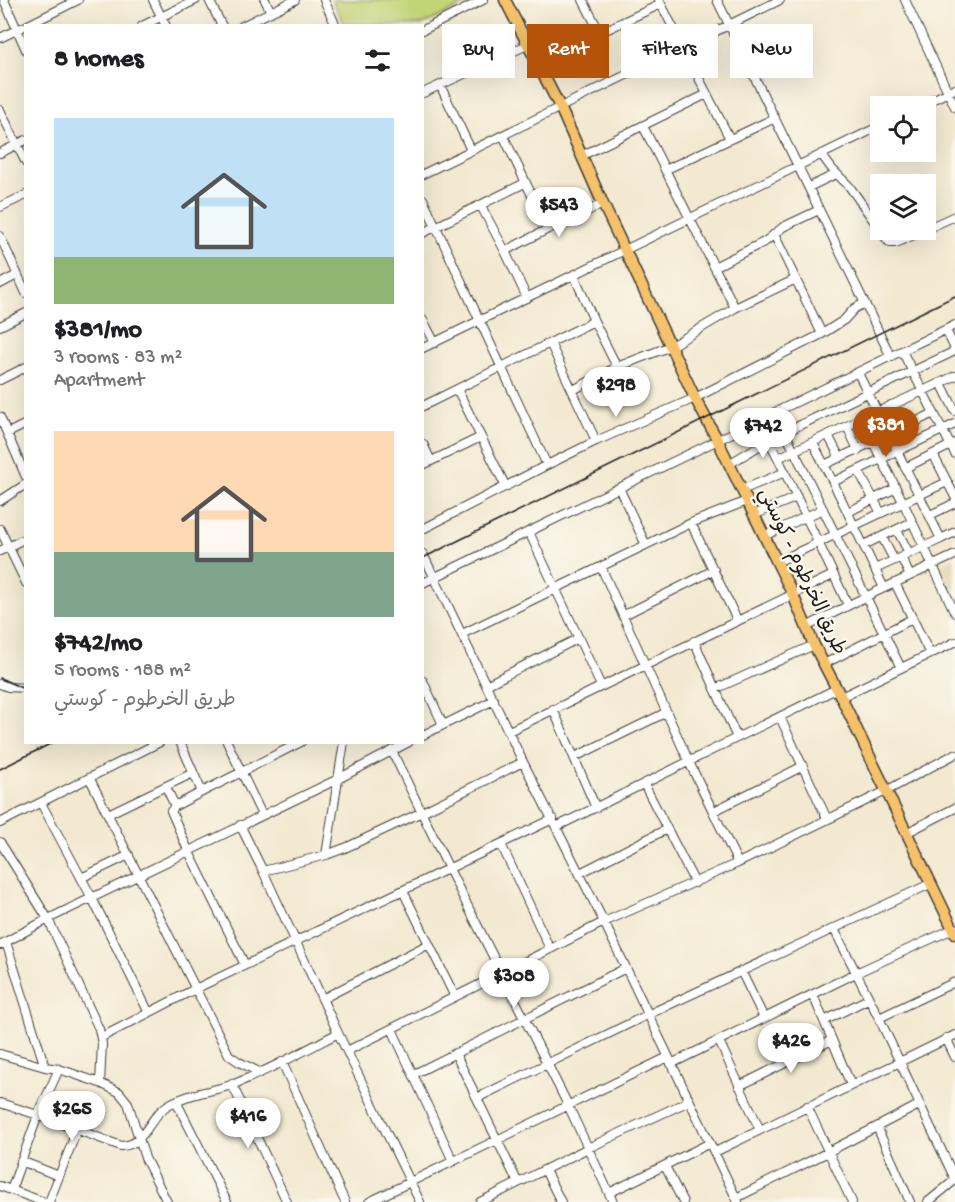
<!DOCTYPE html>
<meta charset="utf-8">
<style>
body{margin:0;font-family:"Gochi Hand","Playpen Sans Arabic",sans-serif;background:#f6f6f6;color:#202124;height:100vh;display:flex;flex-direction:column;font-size:22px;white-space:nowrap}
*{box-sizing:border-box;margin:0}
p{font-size:20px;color:#757577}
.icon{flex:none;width:33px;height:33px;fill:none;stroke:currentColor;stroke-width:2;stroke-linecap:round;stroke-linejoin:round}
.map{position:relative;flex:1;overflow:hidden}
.sheet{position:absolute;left:24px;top:24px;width:400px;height:720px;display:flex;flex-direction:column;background:#fff;border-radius:0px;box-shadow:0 6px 24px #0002}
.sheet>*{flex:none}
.banner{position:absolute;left:442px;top:24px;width:422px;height:54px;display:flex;gap:12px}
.fabs{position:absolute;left:870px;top:96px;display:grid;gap:12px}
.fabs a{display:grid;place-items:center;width:66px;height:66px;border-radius:0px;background:#fff;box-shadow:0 6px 24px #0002;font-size:30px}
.price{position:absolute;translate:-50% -51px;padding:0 14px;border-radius:21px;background:#fff;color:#222;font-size:20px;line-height:39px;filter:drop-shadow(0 2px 3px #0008)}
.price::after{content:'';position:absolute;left:50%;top:36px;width:18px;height:14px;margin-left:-9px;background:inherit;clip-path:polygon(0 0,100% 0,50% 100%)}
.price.active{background:#b45309;color:#fff}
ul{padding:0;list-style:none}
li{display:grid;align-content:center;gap:12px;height:318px;padding:0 30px}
li span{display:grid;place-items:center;height:186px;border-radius:0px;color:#555}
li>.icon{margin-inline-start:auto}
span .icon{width:108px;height:108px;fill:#fffc;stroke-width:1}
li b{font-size:26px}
h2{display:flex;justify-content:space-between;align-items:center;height:72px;padding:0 30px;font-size:26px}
.chip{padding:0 21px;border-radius:0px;background:#fff;box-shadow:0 6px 24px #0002;font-size:21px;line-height:54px}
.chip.active{background:#b45309;color:#fff}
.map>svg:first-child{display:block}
.built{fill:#e6daba}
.green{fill:#c3d476;stroke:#707849;stroke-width:1.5}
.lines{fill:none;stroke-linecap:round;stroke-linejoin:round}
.minor-casing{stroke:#3c3b37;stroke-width:10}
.highway-casing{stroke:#3c3b37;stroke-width:13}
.minor{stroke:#fff;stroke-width:8}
.highway{stroke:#f5c16b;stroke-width:10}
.rail{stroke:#1c1c1c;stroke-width:1.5}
.labels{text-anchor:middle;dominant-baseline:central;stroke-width:5;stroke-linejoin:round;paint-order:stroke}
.street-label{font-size:20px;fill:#1c1c1c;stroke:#fbf7ec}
</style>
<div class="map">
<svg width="955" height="1202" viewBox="0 0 955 1202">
<rect width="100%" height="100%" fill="#fbf7ec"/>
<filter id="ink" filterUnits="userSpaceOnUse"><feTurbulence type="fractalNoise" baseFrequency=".0167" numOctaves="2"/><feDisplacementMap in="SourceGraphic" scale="12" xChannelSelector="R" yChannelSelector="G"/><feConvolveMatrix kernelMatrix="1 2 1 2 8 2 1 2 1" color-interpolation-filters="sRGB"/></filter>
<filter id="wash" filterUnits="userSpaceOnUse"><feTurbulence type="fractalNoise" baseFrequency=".008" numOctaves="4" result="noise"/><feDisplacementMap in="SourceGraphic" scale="24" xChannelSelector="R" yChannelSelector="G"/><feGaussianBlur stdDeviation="1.35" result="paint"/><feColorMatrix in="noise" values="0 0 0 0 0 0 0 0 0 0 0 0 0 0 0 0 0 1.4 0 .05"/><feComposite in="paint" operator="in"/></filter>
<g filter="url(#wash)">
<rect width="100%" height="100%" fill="#f2e9d0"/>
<!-- built -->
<path class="built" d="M955,558v52l-21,-42z"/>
<!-- green -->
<path class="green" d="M332,0h142l-52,25h-77z"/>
</g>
<g filter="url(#ink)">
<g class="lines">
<defs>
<path id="minor" d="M4,0l22,50
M153,0l13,26
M209,0l13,26
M265,0l6,12
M324,0l12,26
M583,0l17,33
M659,0l71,139
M717,0l174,357
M905,0l50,107
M26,26l52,-26
M142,26l54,-26
M242,26l53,-26
M423,30l60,-30
M0,38l21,-10
M536,63l125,-59
M440,85l31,65
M423,93l104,-48
M919,106l36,-17
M0,110l26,53
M643,126l92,182
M503,135l45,94
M0,153l26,-13
M821,154l11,15 17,17 8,11 31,44 3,2h5l29,-13
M581,156l126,-62
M665,170l110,-52
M423,174l357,-174
M809,187l27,-13
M423,199l124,266
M481,206l24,45 22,47
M0,207l26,-12
M926,229l29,-13
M423,233l102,-50
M774,234l48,100
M0,236l26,57
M505,251l43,-22 55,-25
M714,267l52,-26 17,-14 36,-17
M574,275l20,46 23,46
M0,284l17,-9
M423,320l12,23
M0,326l26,-13
M946,330l9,19
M550,343l46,98
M423,348l457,-222
M902,351l53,103
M858,373l83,166 -66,30
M0,380l26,-13
M941,383l14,28
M457,389l49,98
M573,390l44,-23 54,-21 64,-38 61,-29
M891,405l12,23
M423,406l171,-85
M775,412l126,256
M0,417l26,60
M758,420l20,38 70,147
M862,420l41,82 52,111
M847,426l11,24
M8,433l18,-9
M828,435l12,23
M888,435l46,-22
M813,443l20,39 51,106
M423,444l8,17
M933,454l22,43
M778,458l177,-82
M729,464l40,-24 186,-89
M423,465l58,-28
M824,465l49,-23
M905,468l50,-25
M858,470l23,43
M833,482l122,-58
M619,488l27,57
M742,490l43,-18
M0,501l26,-17
M848,512l48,-24
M754,515l43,-18
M930,515l25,-12
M691,523l46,97
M0,529l26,54
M423,529l124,-64 49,-24 99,-43 127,-64 22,-14 11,-12 10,-5
M897,530l12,23
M529,532l72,154
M764,536l59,-27
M882,537l12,23
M941,539l14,-7
M864,545l48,-23
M0,551l26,-13
M423,554l100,208 81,160 134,280
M901,557l9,19
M777,562l170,-80
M601,567l88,195 49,101
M423,583l532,-258
M895,583l35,71
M624,615l90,-45
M806,627l59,-30 90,-42
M462,634l229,-111 56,-22
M694,641l43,97
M824,664l88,-45
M423,681l20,44
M0,684l8,3 18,1
M486,685l93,-47
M715,689l99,-44
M841,697l114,-55
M553,709l43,99
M780,717l47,102
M509,731l324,-156
M423,735l71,-35
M180,742l22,50
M227,742l35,73
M392,751l57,118 119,236 45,97
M575,757l92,-45
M90,779l139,276 10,7 20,10
M644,784l51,99
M166,787l9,19
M41,803l51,95 57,115
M714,811l89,-45
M108,814l85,-41
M0,823l160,-81
M240,825l23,46 75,162 82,169
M556,827l280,-138
M906,833l49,-25
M0,842l48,77 51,110 3,15 -2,39 19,9 9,11 17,55 22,44
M501,844l49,105
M326,855l18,-113
M263,871l63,-16 19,-7 77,-36 101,-50
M580,873l87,-44
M81,878l48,-23
M403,891l52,106
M834,929l45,89 76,161
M6,942l39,125
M0,945l48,-26 290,-140 71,-37
M245,965l-57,-115 -17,-39 4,-5 27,-14 99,-50
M741,971l23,47
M813,995l38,90
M322,999l107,-55
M879,1018l76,-36
M824,1021l44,-22
M392,1029l61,132
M102,1037l93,-48 358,-170
M946,1038l9,19
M719,1041l41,89
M347,1051l257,-129 134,-59 148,-72 69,-37
M455,1053l63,130
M0,1054l45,13 14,2 41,14
M282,1062l63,140
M671,1064l185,-91 99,-45
M414,1074l212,-106
M232,1084l55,118
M739,1086l93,-46
M477,1098l170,-83 283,-131
M176,1101l51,101
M0,1103l38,12 83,31c25,-1 27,-29 47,-41 20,-12 44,-13 66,-21 36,-14 70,-33 104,-51
M807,1106l45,96
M877,1127l33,75
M715,1152l240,-117
M21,1161l38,15
M665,1166l18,36
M545,1170l16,32
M0,1186l44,16
M11,1190l27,-75 21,-46
M609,1193l101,-50
M736,1198l92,-46 91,-47
M49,1202l28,-72
M369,1202l299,-145
M480,1202l108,-54 101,-47
M928,1202l27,-22"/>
<path id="highway" d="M505,0l55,107 43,97 92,194 23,43 75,154 21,50 27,52 114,236"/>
</defs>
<!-- minor casing -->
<use href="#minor" class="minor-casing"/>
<!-- highway casing -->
<use href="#highway" class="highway-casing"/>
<!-- minor -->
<use href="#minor" class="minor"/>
<!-- highway -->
<use href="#highway" class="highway"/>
<!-- rail -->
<path class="rail" d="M423,558l532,-262
M0,678l26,12
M0,769l54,-27"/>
</g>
</g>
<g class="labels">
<!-- street labels -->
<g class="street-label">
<text transform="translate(801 572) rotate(65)">طريق الخرطوم - كوستي</text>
</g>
</g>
</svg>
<div class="fabs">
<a><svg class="icon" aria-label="locate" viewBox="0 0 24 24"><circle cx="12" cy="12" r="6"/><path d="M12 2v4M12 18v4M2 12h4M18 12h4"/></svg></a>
<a><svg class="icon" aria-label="layers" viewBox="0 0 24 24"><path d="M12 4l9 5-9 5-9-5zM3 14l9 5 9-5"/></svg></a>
</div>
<b class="price" style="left:559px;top:238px">$543</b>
<b class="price" style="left:616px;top:418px">$298</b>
<b class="price active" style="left:886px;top:458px">$381</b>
<b class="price" style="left:763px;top:459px">$742</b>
<b class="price" style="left:514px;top:1009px">$308</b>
<b class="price" style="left:791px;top:1074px">$426</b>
<b class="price" style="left:72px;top:1142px">$265</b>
<b class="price" style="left:248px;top:1149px">$416</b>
<div class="banner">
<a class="chip">Buy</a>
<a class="chip active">Rent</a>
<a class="chip">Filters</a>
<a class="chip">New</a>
</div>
<section class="sheet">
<h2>8 homes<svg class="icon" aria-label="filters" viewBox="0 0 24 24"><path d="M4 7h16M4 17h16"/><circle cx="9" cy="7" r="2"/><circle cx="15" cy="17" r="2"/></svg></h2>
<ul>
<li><span style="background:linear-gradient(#bfe0f5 75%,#8fb573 0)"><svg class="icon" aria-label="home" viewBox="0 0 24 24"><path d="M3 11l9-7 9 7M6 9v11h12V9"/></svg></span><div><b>$381/mo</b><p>3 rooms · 83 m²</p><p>Apartment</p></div></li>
<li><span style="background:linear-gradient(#ffd9b3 65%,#7fa58c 0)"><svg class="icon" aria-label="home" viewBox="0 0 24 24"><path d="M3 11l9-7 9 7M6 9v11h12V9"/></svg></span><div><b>$742/mo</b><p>5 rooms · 188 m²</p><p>طريق الخرطوم - كوستي</p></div></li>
</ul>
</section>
</div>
